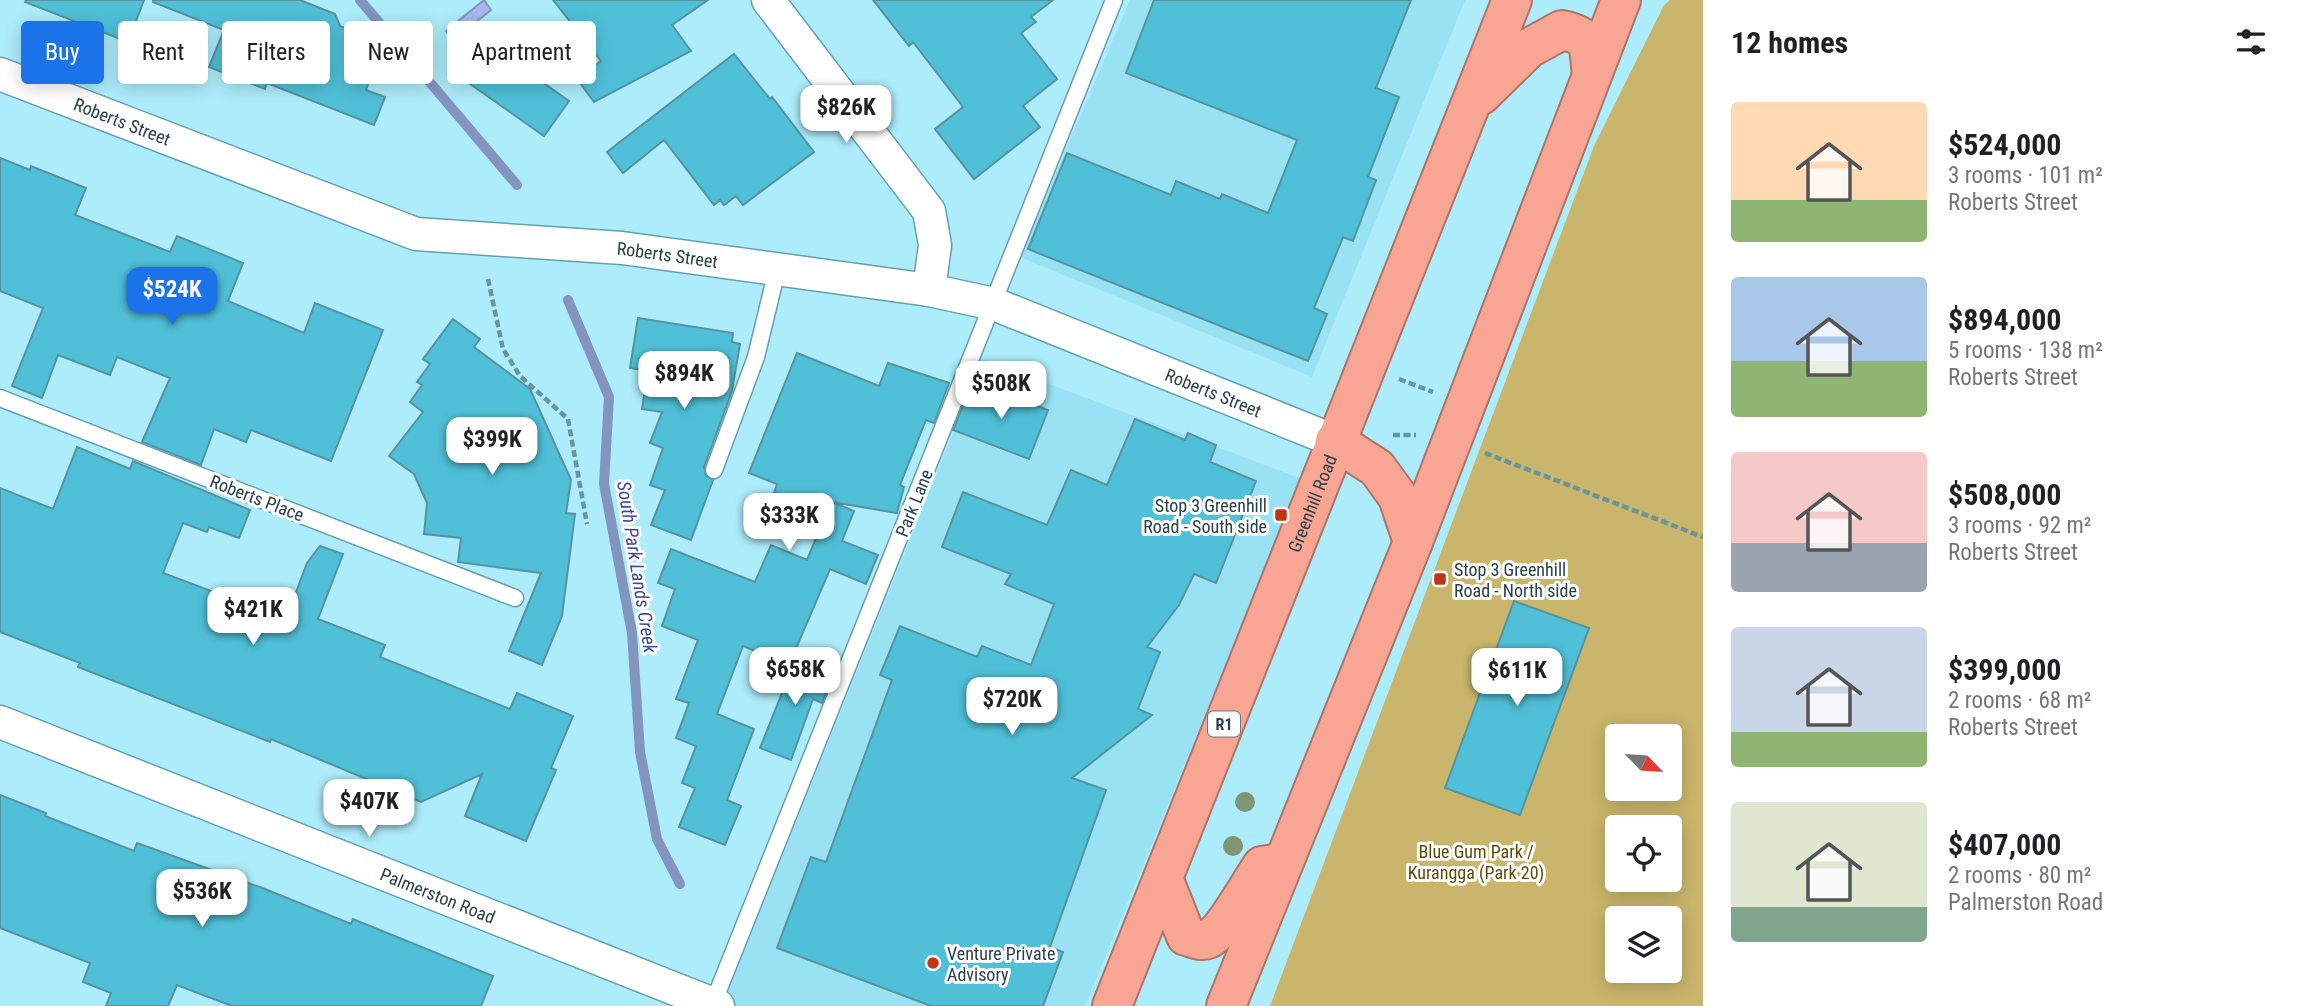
<!DOCTYPE html>
<meta charset="utf-8">
<style>
body{margin:0;font-family:"Roboto Condensed",sans-serif;background:#f6f6f6;color:#202124;height:100vh;display:flex;flex-direction:column;font-size:26px;white-space:nowrap}
*{box-sizing:border-box;margin:0}
p{font-size:23px;color:#757577}
.icon{flex:none;width:38px;height:38px;fill:none;stroke:currentColor;stroke-width:2;stroke-linecap:round;stroke-linejoin:round}
.map{position:relative;flex:1;overflow:hidden}
.panel{display:flex;flex-direction:column;background:#fff;width:595px}
.panel>*{flex:none}
.top-card{position:absolute;left:21px;top:21px;width:665px;height:63px;display:flex;gap:14px}
.needle{width:46px;rotate:115deg}
.buttons{position:absolute;left:1605px;top:724px;display:grid;gap:14px}
.buttons a{display:grid;place-items:center;width:77px;height:77px;border-radius:7px;background:#fff;box-shadow:0 4px 18px #0003;font-size:35px}
.price{position:absolute;translate:-50% -60px;padding:0 16px;border-radius:14px;background:#fff;color:#222;font-size:23px;line-height:46px;filter:drop-shadow(0 2px 4px #0008)}
.price::after{content:'';position:absolute;left:50%;top:42px;width:21px;height:16px;margin-left:-10px;background:inherit;clip-path:polygon(0 0,100% 0,50% 100%)}
.price.on{background:#1a73e8;color:#fff}
ul{padding:0;list-style:none}
li{display:flex;align-items:center;gap:21px;height:175px;padding:0 28px}
li span{display:grid;place-items:center;flex:none;width:196px;height:140px;border-radius:7px;color:#555}
li>.icon{margin-inline-start:auto}
span .icon{width:84px;height:84px;fill:#fffc;stroke-width:1}
li b{font-size:30px}
h2{display:flex;justify-content:space-between;align-items:center;height:84px;padding:0 28px;font-size:30px}
.pill{padding:0 24px;border-radius:7px;background:#fff;box-shadow:0 4px 18px #0003;font-size:24px;line-height:63px}
.pill.on{background:#1a73e8;color:#fff}
main{display:flex;flex:1;min-height:0}
.map>svg:first-child{display:block}
.built{fill:#98e2f3}
.green{fill:#c9b56b;fill-rule:evenodd}
.water{fill:#aab7f2;stroke:#8394bf;stroke-width:2}
.lines{fill:none;stroke-linecap:round;stroke-linejoin:round}
.stream{stroke:#8394bf;stroke-width:10}
.building{fill:#50c0d8;stroke:#5693a1;stroke-width:2}
.service-casing{stroke:#63a0ae;stroke-width:19}
.minor-casing{stroke:#63a0ae;stroke-width:35}
.trunk-casing{stroke:#ae7467;stroke-width:42}
.path{stroke:#68949e;stroke-width:4.5;stroke-dasharray:7 3.5;stroke-linecap:butt}
.service{stroke:#fff;stroke-width:16}
.minor{stroke:#fff;stroke-width:32}
.trunk{stroke:#f8a693;stroke-width:38}
.tree{fill:#809476}
.poi-dot{fill:#bf3512;stroke:#fff;stroke-width:2.5}
.labels{text-anchor:middle;dominant-baseline:central;stroke-width:6;stroke-linejoin:round;paint-order:stroke}
.shield{fill:#fff;stroke:#687a7e;stroke-width:2}
.shield-label{font-size:16px;font-weight:bold;fill:#284147}
.street-label{font-size:18px;fill:#284147;stroke:#fff}
.poi-label{font-size:18px;fill:#284147;stroke:#fff;text-anchor:start}
.park-label{font-size:18px;fill:#5c4c0a;stroke:#fff}
.water-label{font-size:19px;font-style:italic;fill:#3c469a;stroke:#fff}
</style>
<main>
<div class="map">
<svg width="1703" height="1006" viewBox="0 0 1703 1006">
<rect width="100%" height="100%" fill="#adecfb"/>
<!-- built -->
<path class="built" d="M1130,0h335l-153,377 -292,-120z
M983,359l319,120 -217,527h-363z"/>
<!-- green -->
<path class="green" d="M1670,0h33v1006h-433l324,-860 70,-141zM1617,737h53v52h-53zM1617,828h53v52h-53zM1617,919h53v52h-53z"/>
<!-- water -->
<path class="water" d="M484,0l7,10 -38,30 -7,-9z"/>
<g class="lines">
<!-- stream -->
<path class="stream" d="M360,0l157,185
M568,300l41,97 -5,87 28,149 8,119 17,87 23,45"/>
</g>
<!-- building -->
<path class="building" d="M26,0h118l-16,42 -103,-40z
M153,0h147l35,14 5,12 38,15 -13,31 7,2 -6,16 19,7 -11,28 -107,-42 -2,6 -56,-22 15,-37 -71,-28z
M553,0h155l-36,25 19,26 -97,51 -17,-23 24,-18z
M873,0h180l-22,17 5,5 -15,11 36,46 -34,27 17,21 -66,52 -39,-50 28,-22 -50,-65 -4,4z
M1154,0h257l-35,88 23,9 -31,80 8,3 -23,61 -10,-4 -29,71 13,6 -19,47 -280,-112 39,-96 104,42 5,-14 44,18 2,-5 46,19 29,-73 -171,-67z
M481,39l88,62 -25,35 -88,-62z
M734,54l36,45 2,-2 42,55 -71,53 -7,-9 -12,9 -4,-5 -6,5 -50,-65 -41,33 -16,-21z
M0,158l30,12 1,-4 55,22 -11,27 95,37 7,-16 66,27 -15,38 76,32 11,-30 68,27 -52,131 -80,-31 -5,12 -32,-13 -13,36 -59,-23 28,-64 -53,-21 -7,18 -52,-20 -16,43 -30,-12 31,-78 -43,-17z
M638,318l95,15 -1,9 8,2 -8,47 -28,76 2,9 7,4 -22,60 -40,-15 14,-35 -15,-5 13,-37 -13,-5 12,-31 -20,-3 6,-38 -18,-3z
M453,319l27,20 -6,8 56,42 41,91 -5,33 9,1 -13,102 -20,49 -33,-14 32,-78 -83,-11 3,-24 -37,-4 3,-31 -13,-29 -25,-18 34,-44 -13,-10 12,-17 -5,-3 13,-18 -7,-5z
M797,353l82,33 9,-23 61,20 -15,40 -8,-3 -26,65 4,2 -7,26 -65,-11 22,9 -12,30 36,14 -12,29 -36,-15 -41,96 -46,-19 -26,68 37,15 -27,71 14,6 -16,39 -46,-18 16,-39 -13,-5 14,-37 -20,-8 13,-35 -13,-4 22,-59 -36,-14 13,-37 -17,-6 13,-34 84,33 16,-37 36,15 24,-58 -57,-9 3,-9 -28,-11z
M980,384l68,26 -19,49 -76,-29 16,-39 7,3z
M1135,419l50,21 3,-7 28,12 -6,17 46,19 -40,102 -22,-9 -15,31 -32,42 13,5 -22,57 14,6 -80,63 34,12 -56,157 13,5 -20,54h-112l-154,-58 34,-91 15,5 66,-182 -12,-5 20,-49 77,31 5,-11 49,19 23,-61 -49,-20 6,-10 -69,-27 21,-55 84,33 24,-55 36,15z
M77,447l53,22 3,-8 117,49 -11,28 -30,-11 -2,5 -24,-9 -20,50 123,46 21,-56 13,-17 23,8 -25,65 67,26 -5,12 130,52 7,-16 56,23 -22,52 5,2 -30,71 -61,-25 17,-42 -61,28 -150,-63 -1,3 -192,-75 2,-4 -80,-31v-144l53,21z
M1514,601l75,27 -69,187 -75,-27z
M796,658l38,16 -12,29 -9,-4 -22,61 -31,-12z
M0,795l46,18 -1,3 89,35 3,-8 128,46 86,35 2,-5 140,57 -12,30h-249l-55,-21 -9,21h-62l5,-13 -28,-11 7,-19 -90,-35z"/>
<g class="lines">
<defs>
<path id="service" d="M0,398l515,200
M714,470l42,-113 21,-87
M712,1006l402,-1006"/>
<g id="minor">
<path d="M768,0l161,211 6,34 -6,45"/>
<path id="s1" d="M0,74l416,160 206,14 307,42 65,14 341,137"/>
<path id="s2" d="M0,722l718,284"/>
</g>
<g id="trunk">
<path d="M1481,95l48,-47 33,-18c32,7 26,16 30,45"/>
<path d="M1335,441l42,27 21,29 15,45"/>
<path d="M1163,878l23,58c8,2 15,6 22,3 15,-6 43,-57 54,-73l12,-2"/>
<path id="s3" d="M1112,1006l400,-1006"/>
<path d="M1226,1006l187,-464 208,-542"/>
</g>
</defs>
<!-- service casing -->
<use href="#service" class="service-casing"/>
<!-- minor casing -->
<use href="#minor" class="minor-casing"/>
<!-- trunk casing -->
<use href="#trunk" class="trunk-casing"/>
<!-- path -->
<path class="path" d="M488,279l15,70 17,27 48,43 19,105
M1399,379l34,13
M1393,435h23
M1485,453l218,84"/>
<!-- service -->
<use href="#service" class="service"/>
<!-- minor -->
<use href="#minor" class="minor"/>
<!-- trunk -->
<use href="#trunk" class="trunk"/>
</g>
<!-- trees -->
<g class="tree">
<circle cx="1245" cy="802" r="10"/>
<circle cx="1233" cy="846" r="10"/>
</g>
<!-- markers -->
<g class="poi-dot">
<rect x="1274" y="508" width="14" height="14" rx="3.5"/>
<rect x="1433" y="572" width="14" height="14" rx="3.5"/>
<circle cx="933" cy="963" r="7"/>
</g>
<g class="labels">
<!-- shield labels -->
<rect class="shield" x="1208" y="711.5" width="32" height="25" rx="5"/>
<g class="shield-label">
<text x="1224" y="724">R1</text>
</g>
<!-- street labels -->
<g class="street-label">
<text stroke="none"><textPath href="#s1" startOffset="131">Roberts Street</textPath></text>
<text stroke="none"><textPath href="#s1" startOffset="698">Roberts Street</textPath></text>
<text stroke="none"><textPath href="#s1" startOffset="1265">Roberts Street</textPath></text>
<text transform="translate(257 498) rotate(21)">Roberts Place</text>
<text transform="translate(914 503) rotate(-68)">Park Lane</text>
<text stroke="none"><textPath href="#s3" startOffset="541">Greenhill Road</textPath></text>
<text stroke="none"><textPath href="#s2" startOffset="471">Palmerston Road</textPath></text>
</g>
<!-- poi labels -->
<g class="poi-label">
<text x="1267" y="505" text-anchor="end">Stop 3 Greenhill<tspan x="1267" dy="21">Road - South side</tspan></text>
<text x="1454" y="569">Stop 3 Greenhill<tspan x="1454" dy="21">Road - North side</tspan></text>
<text x="947" y="953">Venture Private<tspan x="947" dy="21">Advisory</tspan></text>
</g>
<!-- park labels -->
<g class="park-label">
<text x="1476" y="851">Blue Gum Park /<tspan x="1476" dy="21">Kurangga (Park 20)</tspan></text>
</g>
<!-- water labels -->
<g class="water-label">
<text transform="translate(637 567) rotate(81)">South Park Lands Creek</text>
</g>
</g>
</svg>
<div class="buttons">
<a><svg class="needle" viewBox="-14 -14 28 28"><path d="M0-13l5 13h-10z" fill="#e53935"/><path d="M0 13l5-13h-10z" fill="#757577"/></svg></a>
<a><svg class="icon" aria-label="locate" viewBox="0 0 24 24"><circle cx="12" cy="12" r="6"/><path d="M12 2v4M12 18v4M2 12h4M18 12h4"/></svg></a>
<a><svg class="icon" aria-label="layers" viewBox="0 0 24 24"><path d="M12 4l9 5-9 5-9-5zM3 14l9 5 9-5"/></svg></a>
</div>
<b class="price" style="left:846px;top:145px">$826K</b>
<b class="price on" style="left:172px;top:327px">$524K</b>
<b class="price" style="left:684px;top:411px">$894K</b>
<b class="price" style="left:1001px;top:421px">$508K</b>
<b class="price" style="left:492px;top:477px">$399K</b>
<b class="price" style="left:789px;top:553px">$333K</b>
<b class="price" style="left:253px;top:647px">$421K</b>
<b class="price" style="left:795px;top:707px">$658K</b>
<b class="price" style="left:1517px;top:708px">$611K</b>
<b class="price" style="left:1012px;top:737px">$720K</b>
<b class="price" style="left:369px;top:839px">$407K</b>
<b class="price" style="left:202px;top:929px">$536K</b>
<div class="top-card">
<a class="pill on">Buy</a>
<a class="pill">Rent</a>
<a class="pill">Filters</a>
<a class="pill">New</a>
<a class="pill">Apartment</a>
</div>
</div>
<section class="panel">
<h2>12 homes<svg class="icon" aria-label="filters" viewBox="0 0 24 24"><path d="M4 7h16M4 17h16"/><circle cx="9" cy="7" r="2"/><circle cx="15" cy="17" r="2"/></svg></h2>
<ul>
<li><span style="background:linear-gradient(#ffd9b3 70%,#8fb573 0)"><svg class="icon" aria-label="home" viewBox="0 0 24 24"><path d="M3 11l9-7 9 7M6 9v11h12V9"/></svg></span><div><b>$524,000</b><p>3 rooms · 101 m²</p><p>Roberts Street</p></div></li>
<li><span style="background:linear-gradient(#a9c7e8 60%,#8fb573 0)"><svg class="icon" aria-label="home" viewBox="0 0 24 24"><path d="M3 11l9-7 9 7M6 9v11h12V9"/></svg></span><div><b>$894,000</b><p>5 rooms · 138 m²</p><p>Roberts Street</p></div></li>
<li><span style="background:linear-gradient(#f6c9c9 65%,#9aa5b1 0)"><svg class="icon" aria-label="home" viewBox="0 0 24 24"><path d="M3 11l9-7 9 7M6 9v11h12V9"/></svg></span><div><b>$508,000</b><p>3 rooms · 92 m²</p><p>Roberts Street</p></div></li>
<li><span style="background:linear-gradient(#c9d6e8 75%,#8fb573 0)"><svg class="icon" aria-label="home" viewBox="0 0 24 24"><path d="M3 11l9-7 9 7M6 9v11h12V9"/></svg></span><div><b>$399,000</b><p>2 rooms · 68 m²</p><p>Roberts Street</p></div></li>
<li><span style="background:linear-gradient(#dfe7d0 75%,#7fa58c 0)"><svg class="icon" aria-label="home" viewBox="0 0 24 24"><path d="M3 11l9-7 9 7M6 9v11h12V9"/></svg></span><div><b>$407,000</b><p>2 rooms · 80 m²</p><p>Palmerston Road</p></div></li>
</ul>
</section>
</main>
